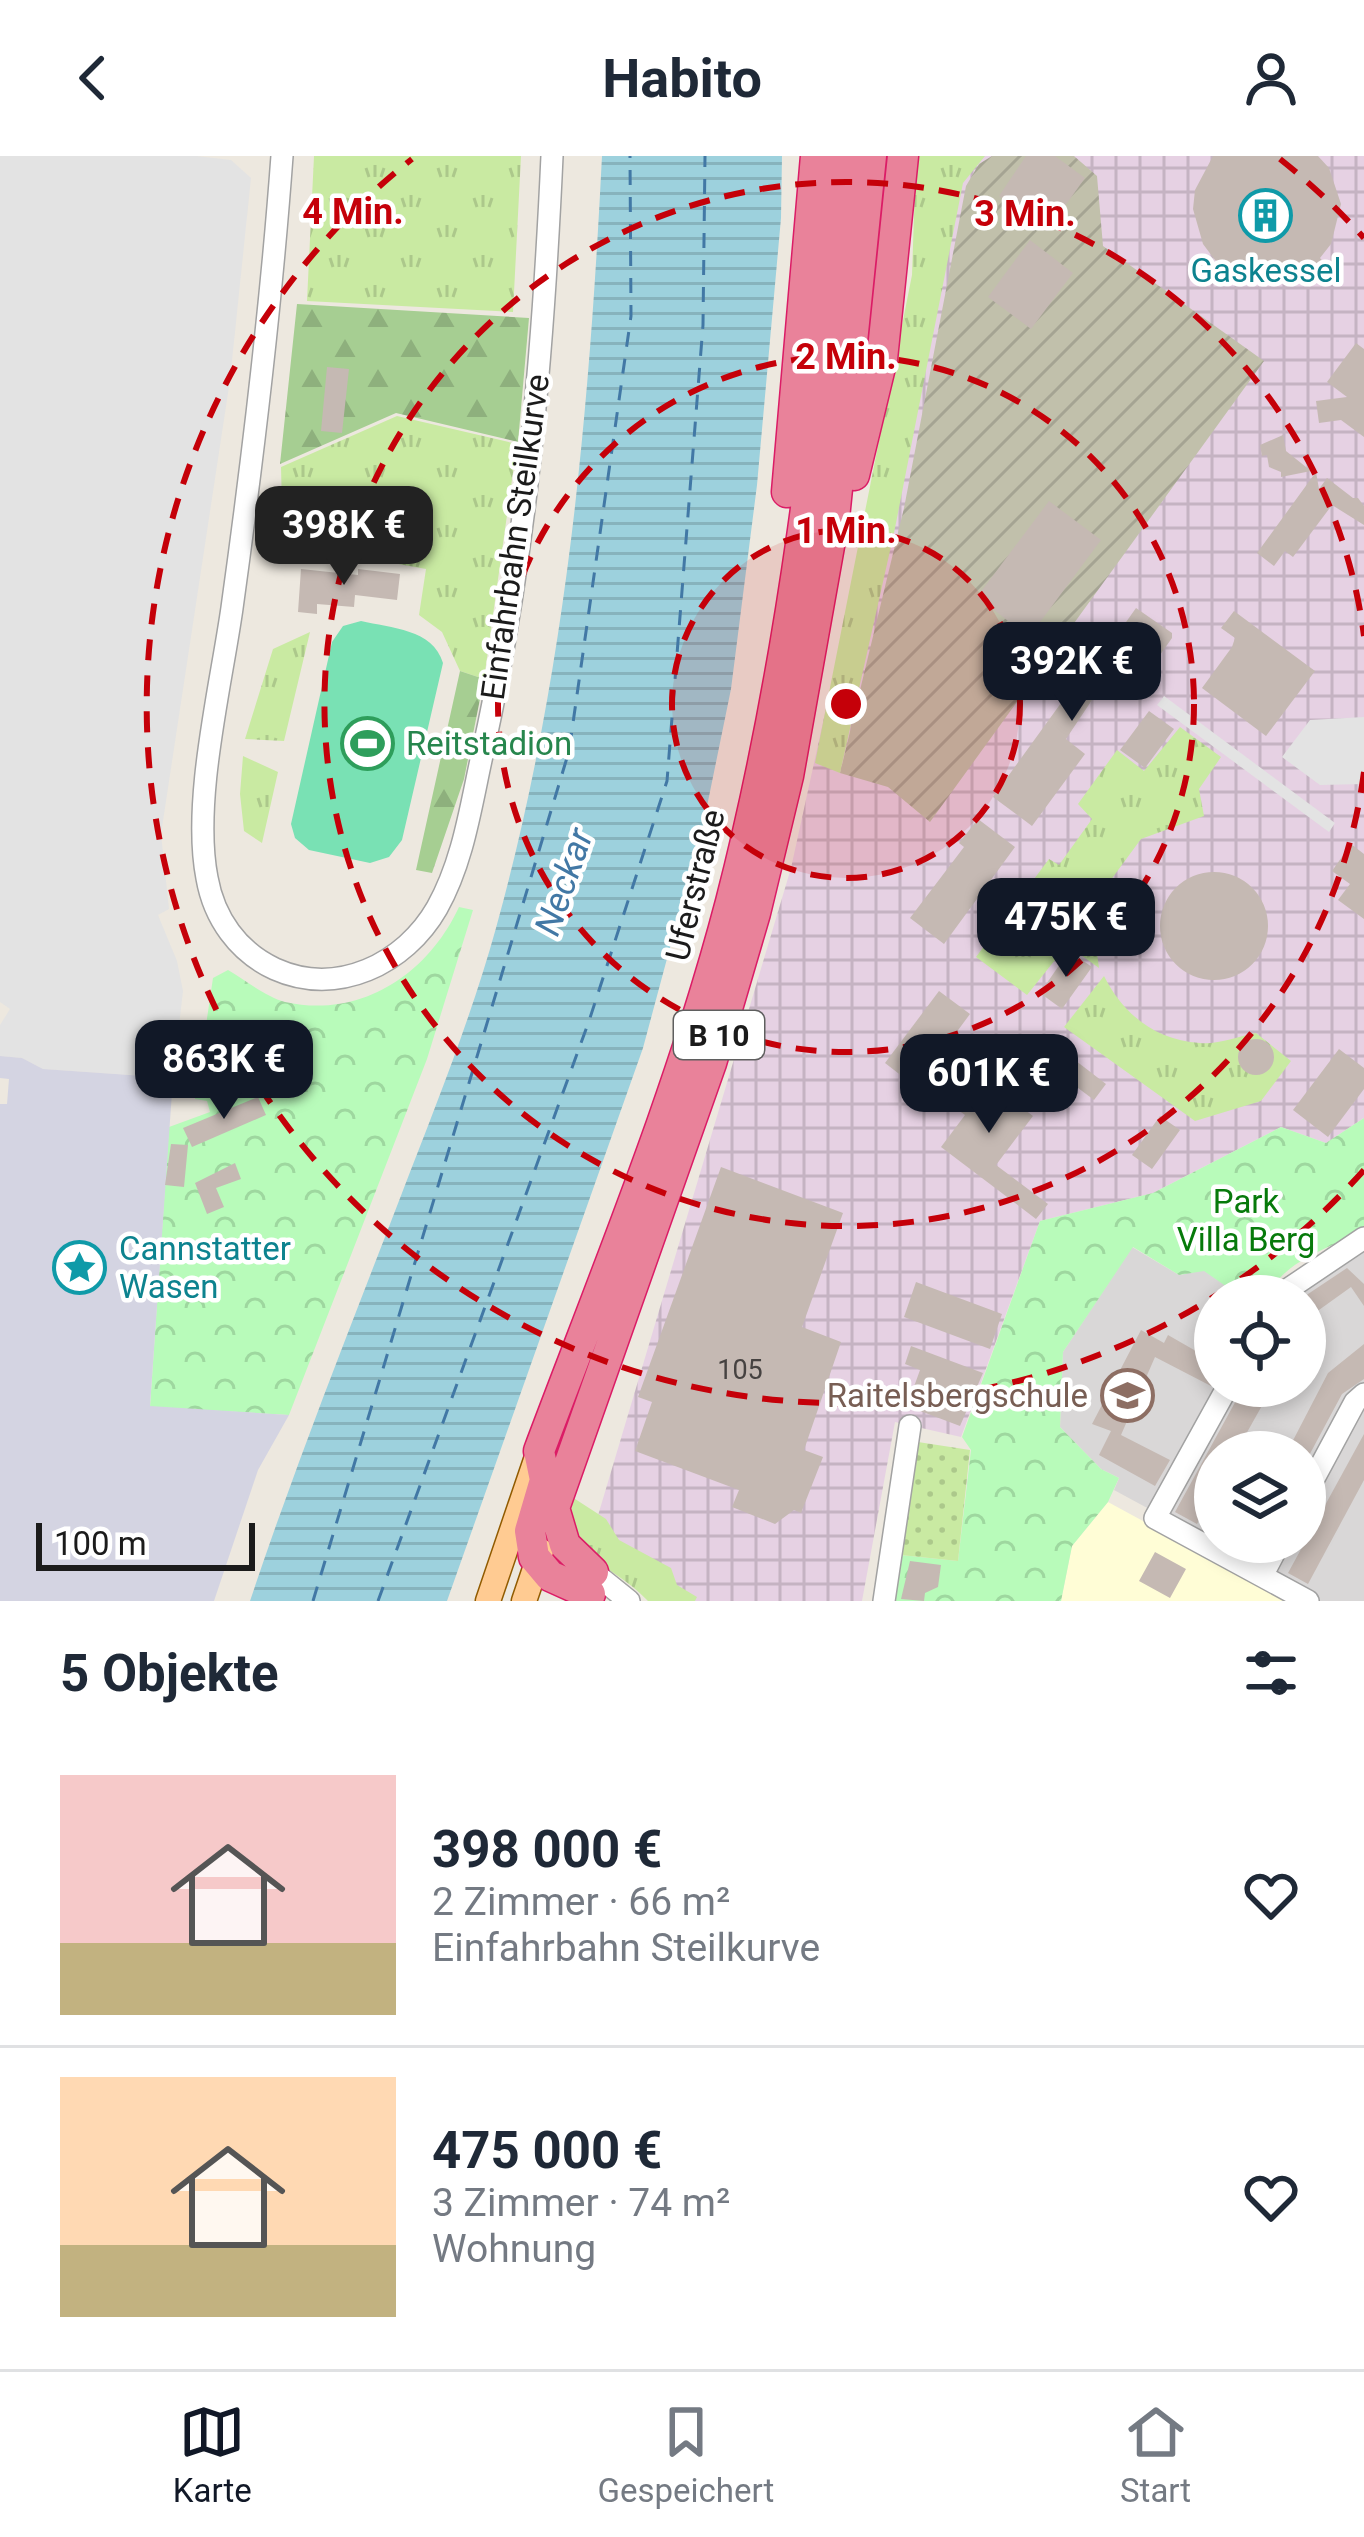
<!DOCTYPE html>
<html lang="de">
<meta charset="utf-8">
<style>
body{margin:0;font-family:Roboto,sans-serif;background:#f2f2f3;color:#1f2937;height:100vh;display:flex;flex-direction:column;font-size:45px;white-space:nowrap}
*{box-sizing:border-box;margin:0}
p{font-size:39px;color:#747a83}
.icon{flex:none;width:66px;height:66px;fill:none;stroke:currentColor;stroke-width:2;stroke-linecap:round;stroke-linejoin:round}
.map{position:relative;height:1445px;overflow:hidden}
.drawer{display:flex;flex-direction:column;background:#fff;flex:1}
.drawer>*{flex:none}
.tools{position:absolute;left:1194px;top:1119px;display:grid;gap:24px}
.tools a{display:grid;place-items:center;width:132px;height:132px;border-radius:50%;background:#fff;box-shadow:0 6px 18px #0003;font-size:60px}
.scale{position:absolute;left:36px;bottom:30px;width:219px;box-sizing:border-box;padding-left:12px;border:6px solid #1b1b1b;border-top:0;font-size:33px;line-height:42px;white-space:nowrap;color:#1b1b1b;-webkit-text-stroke:9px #fff;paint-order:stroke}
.price{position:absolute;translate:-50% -102px;padding:0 27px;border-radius:24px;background:#111827;color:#fff;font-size:39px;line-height:78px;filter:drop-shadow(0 3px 6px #0008)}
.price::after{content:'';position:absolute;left:50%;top:72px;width:36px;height:27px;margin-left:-18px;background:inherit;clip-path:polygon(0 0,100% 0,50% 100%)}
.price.current{background:#222;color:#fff}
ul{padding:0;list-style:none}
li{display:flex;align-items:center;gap:36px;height:300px;padding:0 60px}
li+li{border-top:3px solid #e0e1e3}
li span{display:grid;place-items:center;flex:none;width:336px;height:240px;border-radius:0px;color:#555}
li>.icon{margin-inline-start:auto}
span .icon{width:144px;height:144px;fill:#fffc;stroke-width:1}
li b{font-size:51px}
h2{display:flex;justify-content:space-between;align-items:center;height:144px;padding:0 60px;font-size:51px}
header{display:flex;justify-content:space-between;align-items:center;height:156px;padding:0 60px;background:#fff;font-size:54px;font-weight:700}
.dock{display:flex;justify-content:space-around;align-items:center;height:168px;border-top:3px solid #e0e1e3;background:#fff;font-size:33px;color:#747a83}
.dock a{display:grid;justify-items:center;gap:6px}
.dock .current{color:#111827}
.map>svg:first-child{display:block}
.residential{fill:#d9d7d7;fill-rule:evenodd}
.industrial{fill:url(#industrial-grid)}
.education{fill:#fffdd6}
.construction{fill:url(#construction-furrows)}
.grass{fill:url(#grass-tufts)}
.forest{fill:url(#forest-firs)}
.park{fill:url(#park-crowns)}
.garden{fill:url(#garden-dots)}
.pitch{fill:#79e1b4}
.parking{fill:#e3e3e3}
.plaza{fill:#d4d4e2}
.water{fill:url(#water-rules)}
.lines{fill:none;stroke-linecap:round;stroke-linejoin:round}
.ferry{stroke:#4278a5;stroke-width:3;stroke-dasharray:15 12;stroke-linecap:butt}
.building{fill:#c5b9b3}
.minor-casing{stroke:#a2a2a2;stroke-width:24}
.major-casing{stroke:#915b00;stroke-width:27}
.highway-casing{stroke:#db1c66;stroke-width:33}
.minor{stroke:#fff;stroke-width:21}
.major{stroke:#ffcb92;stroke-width:24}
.highway{stroke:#e9829a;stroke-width:30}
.ring{fill:none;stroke:#c50009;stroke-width:6;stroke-dasharray:21 15}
.labels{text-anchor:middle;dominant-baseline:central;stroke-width:9;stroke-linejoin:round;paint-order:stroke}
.number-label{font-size:27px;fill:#464241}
.shield{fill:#fff;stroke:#5f5f5f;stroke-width:3}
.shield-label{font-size:30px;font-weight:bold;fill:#1b1b1b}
.culture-label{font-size:33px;fill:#0d838f;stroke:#fff}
.street-label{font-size:33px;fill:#1b1b1b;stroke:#fff}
.leisure-label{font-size:33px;fill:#27864d;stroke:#fff;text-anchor:start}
.park-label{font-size:33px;fill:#077a0b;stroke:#fff}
.education-label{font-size:33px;fill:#785e54;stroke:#fff;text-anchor:end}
.water-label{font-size:36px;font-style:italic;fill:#4278a5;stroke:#fff}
.centre{fill:#c50009;stroke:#fff;stroke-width:6}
.ring-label{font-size:36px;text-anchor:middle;font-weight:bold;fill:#c50009;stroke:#fff;stroke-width:9;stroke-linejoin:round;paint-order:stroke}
</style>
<header><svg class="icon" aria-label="back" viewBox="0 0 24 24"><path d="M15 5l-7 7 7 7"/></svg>Habito<svg class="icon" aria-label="person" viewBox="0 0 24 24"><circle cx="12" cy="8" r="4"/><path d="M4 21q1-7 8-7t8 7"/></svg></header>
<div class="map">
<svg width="1364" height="1445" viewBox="0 0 1364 1445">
<defs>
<pattern id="industrial-grid" width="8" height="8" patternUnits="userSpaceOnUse" patternTransform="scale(3)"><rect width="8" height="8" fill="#e6d1e3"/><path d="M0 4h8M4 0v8" fill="none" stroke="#c5b3c2"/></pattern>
<pattern id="construction-furrows" width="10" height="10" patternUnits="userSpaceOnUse" patternTransform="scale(3)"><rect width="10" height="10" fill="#c1c0ab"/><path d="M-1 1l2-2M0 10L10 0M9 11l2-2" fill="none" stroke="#a5a493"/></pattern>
<pattern id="grass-tufts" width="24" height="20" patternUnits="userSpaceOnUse" patternTransform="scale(3)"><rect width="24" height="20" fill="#c9eaa2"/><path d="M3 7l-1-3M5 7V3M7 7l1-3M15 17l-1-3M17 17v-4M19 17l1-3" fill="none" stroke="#acc88b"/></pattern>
<pattern id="forest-firs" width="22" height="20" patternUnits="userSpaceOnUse" patternTransform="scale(3)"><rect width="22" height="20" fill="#a6ce92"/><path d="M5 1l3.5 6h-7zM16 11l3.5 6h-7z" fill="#8eb07d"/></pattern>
<pattern id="park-crowns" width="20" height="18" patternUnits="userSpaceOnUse" patternTransform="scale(3)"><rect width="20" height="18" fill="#b8fbba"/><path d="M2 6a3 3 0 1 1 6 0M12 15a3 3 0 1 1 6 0" fill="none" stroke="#9ed79f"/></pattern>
<pattern id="garden-dots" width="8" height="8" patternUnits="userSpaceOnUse" patternTransform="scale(3)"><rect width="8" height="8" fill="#c9eaa2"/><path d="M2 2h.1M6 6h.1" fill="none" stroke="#acc88b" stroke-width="1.8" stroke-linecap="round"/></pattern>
<pattern id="water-rules" width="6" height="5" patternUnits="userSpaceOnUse" patternTransform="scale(3)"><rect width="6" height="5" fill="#9dd1dd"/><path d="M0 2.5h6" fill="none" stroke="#87b3bd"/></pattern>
</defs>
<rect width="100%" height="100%" fill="#ede8df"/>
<!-- residential -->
<path class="residential" d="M1364,1073v372h-45l-205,-111 5,-12 -18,-9 -41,-42 3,-75 69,-105 47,28 25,-5 36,26h-25v90h90v-90h-38zM1215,1296h90v90h-90z"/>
<!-- industrial -->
<path class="industrial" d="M925,0h439v962l-38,25 -45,-16 -128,66 -113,28 -79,216 -66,-15 -33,179h-184l-90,-52 203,-681 87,-397 38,-199z"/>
<!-- education -->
<path class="education" d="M1108,1346l182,99h-229l11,-55z"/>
<!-- construction -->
<path class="construction" d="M992,0h82l23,20 6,70 161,115 -334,461 -42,-35 -48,-14 64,-265 62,-322 13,-22z"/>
<!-- grass -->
<path class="grass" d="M314,0h207l-8,156 -206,-11z
M916,0h69l-22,27 -69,350 -54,240 -25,-10 97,-488z
M397,260l120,28 -33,235 -24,-8 -18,-39 -23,-17 7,-46 -33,-6 2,-22 -113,-33 -1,-41z
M310,476l-26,109 -39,-2 28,-90z
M1180,571l41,30 -22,32 5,27 -63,23 -42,57 -5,35 5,37 -32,-23 -40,50 -51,-38 73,-98 10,6 33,-46 -14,-15 39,-54 27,21z
M243,600l35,16 -16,71 -18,-12 -4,-37z
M1104,820c19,38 51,64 96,67 17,2 39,-7 56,-10l35,28 -30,40 -66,20 -131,-94z
M572,1341l34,22 13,21 52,28 6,17 20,12 -2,4h-47c-38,-41 -84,-39 -76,-104z"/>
<!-- forest -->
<path class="forest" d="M297,148l232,14 -11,124 -122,-29 -116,51z
M460,515l24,8 -20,100 -32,94 -16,-3z"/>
<!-- park -->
<path class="park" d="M459,751l14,3 -46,149 -138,356 -139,-8 19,-280 41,-15 -3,-11 -12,-2 18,-121 15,-8c17,10 38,27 57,32 76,17 143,-28 174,-95z
M1364,962v111c-31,19 -78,29 -97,67h-27l-36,-25 -25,4 -46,-28 -70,105 -3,75 41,42 18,9 -11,24 -36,44 -11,55h-166l6,-46 57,6 13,-111 -9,-13 78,-216 113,-28 128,-66 45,16z"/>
<!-- garden -->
<path class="garden" d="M918,1286l52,8 -12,111 -57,-6z"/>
<!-- pitch -->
<path class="pitch" d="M361,465c30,7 72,8 82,42l-41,177 -13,17 -19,6 -61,-13 -14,-12 -4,-14 41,-182 11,-16z"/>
<!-- parking -->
<path class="parking" d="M0,0h196l35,4 20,18 -21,202 -69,454 8,75 -11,6 19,46 6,30 -10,87 -130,-9 -21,-11 -22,-2v-31l10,-16 -10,-7z
M1164,540l171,127 -6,9 -172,-127z
M1364,561v67l-44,1 -38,-28 28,-37z"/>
<!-- plaza -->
<path class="plaza" d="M0,900l22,2 21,11 130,9 -23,328 139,9 -31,55 -44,131h-214v-497h7l2,-25 -9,-1z"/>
<!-- water -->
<path class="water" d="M602,0h180l-1,62 -24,267 -26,204 -27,132 -61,227 -196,553h-197c46,-138 100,-273 152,-408 34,-88 69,-175 94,-265 70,-253 93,-511 106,-772z"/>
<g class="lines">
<!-- ferry -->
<path class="ferry" d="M313,1445l256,-850 62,-435 -1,-160
M378,1445l211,-580 78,-240 36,-456 2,-169"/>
</g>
<!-- building -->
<path class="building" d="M1026,0h29l30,22 -38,53 -48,-35z
M1213,0h105l11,12 12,36 -10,40 -11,14 4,5 -9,8 -4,-5 -25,12 -34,5 1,-4 -38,-19 -12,-16 -10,-35 2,-19z
M1030,84l43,33 -42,56 -43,-32z
M1356,187l8,6v88l-23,-17 -22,3 -3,-22 31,-4 -20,-15z
M327,211l22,2 -7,64 -21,-2z
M1283,279l3,16 25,20 -30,6v-5l-12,-5 -2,-12 -5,1 -2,-11z
M1316,316l3,17 8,-11 26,20h5l6,8v19l-32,-20 -39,52 -8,-6 -11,15 -17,-13z
M313,337l49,6 -3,24 -49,-6z
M1049,345l52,39 -72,97 -52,-40z
M301,413l57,6v-6l42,5 -3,26 -42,-5 -1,12 -37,-3v10l-19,-2z
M1136,452l36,25v5l-17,24 -24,-17 -11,13 -54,81 19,15 -53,72 -39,-29 97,-134 5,3z
M1234,455l81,60 -49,65 -64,-48 30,-41 3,-9 -14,-10z
M1149,555l25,18 -29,39 -25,-18z
M978,663l37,28 -71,97 -34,-26 54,-71 -5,-4z
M1351,688l13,10v65l-26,-19 12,-16 -18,-13z
M1160 770a54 54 0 1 1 108 0a54 54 0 1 1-108 0Z
M1069,795l23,16 -30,42 -22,-16z
M939,835l31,23 -54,73 -31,-24z
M1238 901a18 18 0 1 1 36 0a18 18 0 1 1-36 0Z
M1054,888l52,40 -12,16 -53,-40z
M1339,893l25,19v21l-36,48 -35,-27z
M967,910l66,50 -37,49 52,39 -12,15 -95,-72 24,-32 -22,-16z
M258,941l8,18 -74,32 -9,-19z
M1160,960l20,14 -28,39 -20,-14z
M171,988l17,1 -4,42 -19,-2z
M235,1007l6,16 -25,9 8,19 -17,7 -12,-31z
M721,1011l122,46 -41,114 39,15 -37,108 19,7 -22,56 -7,-3 -19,14 -43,-17 7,-17 -104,-39 17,-49 -14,-5z
M1347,1112l17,16v22l-13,-19 -46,33v-24z
M916,1126l86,32 -12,35 -86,-32z
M1141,1174l23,13 4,-8 47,27 -4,24 -56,-29 -34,78 49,25 -15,26 -56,-31 12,-24 -19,-7z
M1364,1188v35l-22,15 -37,69v-11h-18l41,-79z
M911,1190l72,27 -23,53 -53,-20 13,-36 -15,-6z
M1244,1230h29l-37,66h-21v38l-18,34 -22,-12z
M1364,1278v46l-56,104 -20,-11z
M1155,1396l31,17 -16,29 -31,-17z
M910,1405l31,4 -3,22 -13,6 -1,8 -23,-2z"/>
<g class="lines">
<defs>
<path id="minor" d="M282,0c-11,151 -29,301 -50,452 -11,78 -40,194 -25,270 7,40 31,74 68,91 62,28 130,-5 162,-61 27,-48 34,-104 46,-157 43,-195 60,-396 69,-595
M1278,1140l86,-58
M1228,1230l-73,132 153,83
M1305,1339l50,-93 9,-8
M593,1416l36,29
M1262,1420l18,-34
M884,1445l26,-175"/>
<path id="major" d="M488,1445l51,-150
M524,1445l17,-50"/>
<path id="highway" d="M854,319l28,-116 21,-203
M787,336l29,-336
M593,1416l-28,-27 -11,-37 157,-445 44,-150 33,-137 46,-258 37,-362
M590,1438l-40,-18 -16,-19 -4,-26 15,-51 -6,-29c68,-181 143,-362 192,-549 63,-244 91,-496 113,-746"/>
</defs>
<!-- minor casing -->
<use href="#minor" class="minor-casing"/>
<!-- major casing -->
<use href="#major" class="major-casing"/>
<!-- highway casing -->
<use href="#highway" class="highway-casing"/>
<!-- minor -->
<use href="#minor" class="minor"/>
<!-- major -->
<use href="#major" class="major"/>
<!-- highway -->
<use href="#highway" class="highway"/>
</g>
<!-- distance rings -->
<circle cx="846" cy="548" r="174" fill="#c50009" fill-opacity=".12"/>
<g class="ring">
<circle cx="846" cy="548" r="174"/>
<circle cx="846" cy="548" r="348"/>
<path d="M1364 616A522 522 0 1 1 1364 480"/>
<path d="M1364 1014A697 697 0 1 1 412 3M1280 3A697 697 0 0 1 1364 82"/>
</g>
<!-- icons -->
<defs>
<symbol id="building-ring" viewBox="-11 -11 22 22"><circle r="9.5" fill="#fff" stroke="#0f9aa8" stroke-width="1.5"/><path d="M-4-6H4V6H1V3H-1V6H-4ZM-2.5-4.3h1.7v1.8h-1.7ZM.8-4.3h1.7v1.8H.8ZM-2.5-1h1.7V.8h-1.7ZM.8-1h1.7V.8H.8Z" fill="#0f9aa8"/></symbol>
<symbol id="stadium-ring" viewBox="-11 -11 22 22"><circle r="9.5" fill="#fff" stroke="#2e9e5b" stroke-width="1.5"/><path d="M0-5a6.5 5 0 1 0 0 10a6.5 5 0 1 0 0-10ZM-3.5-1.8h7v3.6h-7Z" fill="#2e9e5b"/></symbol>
<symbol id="sight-ring" viewBox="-11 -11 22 22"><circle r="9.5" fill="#fff" stroke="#0f9aa8" stroke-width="1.5"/><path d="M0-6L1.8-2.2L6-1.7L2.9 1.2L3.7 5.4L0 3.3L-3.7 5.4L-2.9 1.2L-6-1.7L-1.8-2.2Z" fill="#0f9aa8"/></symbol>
<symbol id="school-ring" viewBox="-11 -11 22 22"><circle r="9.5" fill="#fff" stroke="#8d6e63" stroke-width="1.5"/><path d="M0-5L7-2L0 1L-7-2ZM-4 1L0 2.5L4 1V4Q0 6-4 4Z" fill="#8d6e63"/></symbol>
</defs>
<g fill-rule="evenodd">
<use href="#building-ring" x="1236" y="30" width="59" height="59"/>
<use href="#stadium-ring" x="338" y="558" width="59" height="59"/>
<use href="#sight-ring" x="50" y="1082" width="59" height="59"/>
<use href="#school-ring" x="1098" y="1210" width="59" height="59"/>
</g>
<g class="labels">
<!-- number labels -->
<g class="number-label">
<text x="740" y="1214">105</text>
</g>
<!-- shield labels -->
<rect class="shield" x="674" y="855" width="90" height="48" rx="9"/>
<g class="shield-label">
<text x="719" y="879">B 10</text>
</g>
<!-- culture labels -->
<g class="culture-label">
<text x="1266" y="114">Gaskessel</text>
<text x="119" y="1092" text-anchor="start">Cannstatter<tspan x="119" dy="38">Wasen</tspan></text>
</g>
<!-- street labels -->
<g class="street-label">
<text transform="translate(515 381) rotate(-82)">Einfahrbahn Steilkurve</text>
<text transform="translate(695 729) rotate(-76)">Uferstraße</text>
</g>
<!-- leisure labels -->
<g class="leisure-label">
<text x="406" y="587">Reitstadion</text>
</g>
<!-- park labels -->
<g class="park-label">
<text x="1246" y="1045">Park<tspan x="1246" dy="38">Villa Berg</tspan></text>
</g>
<!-- education labels -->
<g class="education-label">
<text x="1088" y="1239">Raitelsbergschule</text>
</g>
<!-- water labels -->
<g class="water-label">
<text transform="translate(564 726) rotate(-71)">Neckar</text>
</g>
</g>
<circle cx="846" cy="548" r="18" class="centre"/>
<g class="ring-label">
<text x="353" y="68">4 Min.</text>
<text x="1025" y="70">3 Min.</text>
<text x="846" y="213">2 Min.</text>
<text x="846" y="387">1 Min.</text>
</g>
</svg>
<div class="tools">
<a><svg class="icon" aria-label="locate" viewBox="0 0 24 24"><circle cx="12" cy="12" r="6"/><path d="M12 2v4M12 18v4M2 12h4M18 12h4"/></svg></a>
<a><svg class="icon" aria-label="layers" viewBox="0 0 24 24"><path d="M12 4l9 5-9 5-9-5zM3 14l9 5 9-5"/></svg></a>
</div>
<div class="scale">100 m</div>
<b class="price current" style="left:344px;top:432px">398K €</b>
<b class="price" style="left:1072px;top:568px">392K €</b>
<b class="price" style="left:1066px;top:824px">475K €</b>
<b class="price" style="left:224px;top:966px">863K €</b>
<b class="price" style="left:989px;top:980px">601K €</b>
</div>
<section class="drawer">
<h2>5 Objekte<svg class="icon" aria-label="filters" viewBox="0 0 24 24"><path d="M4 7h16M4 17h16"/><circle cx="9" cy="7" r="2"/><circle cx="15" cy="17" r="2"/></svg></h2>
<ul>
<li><span style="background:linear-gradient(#f6c9c9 70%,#c2b280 0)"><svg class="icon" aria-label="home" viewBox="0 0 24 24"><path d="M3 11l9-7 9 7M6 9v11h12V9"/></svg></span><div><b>398 000 €</b><p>2 Zimmer · 66 m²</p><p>Einfahrbahn Steilkurve</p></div><svg class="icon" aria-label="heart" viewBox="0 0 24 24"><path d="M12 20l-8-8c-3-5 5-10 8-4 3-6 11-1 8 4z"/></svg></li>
<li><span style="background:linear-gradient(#ffd9b3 70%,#c2b280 0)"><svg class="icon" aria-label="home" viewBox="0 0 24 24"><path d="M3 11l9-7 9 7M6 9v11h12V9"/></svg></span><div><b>475 000 €</b><p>3 Zimmer · 74 m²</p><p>Wohnung</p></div><svg class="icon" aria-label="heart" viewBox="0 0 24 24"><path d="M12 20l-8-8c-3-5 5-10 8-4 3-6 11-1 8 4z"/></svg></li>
</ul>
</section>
<nav class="dock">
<a class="current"><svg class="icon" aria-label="map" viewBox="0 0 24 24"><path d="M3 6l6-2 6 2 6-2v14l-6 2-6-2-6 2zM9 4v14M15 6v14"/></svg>Karte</a>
<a><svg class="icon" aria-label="saved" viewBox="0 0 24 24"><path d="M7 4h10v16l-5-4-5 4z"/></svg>Gespeichert</a>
<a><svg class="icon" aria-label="home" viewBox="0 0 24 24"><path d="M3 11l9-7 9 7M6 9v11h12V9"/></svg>Start</a>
</nav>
